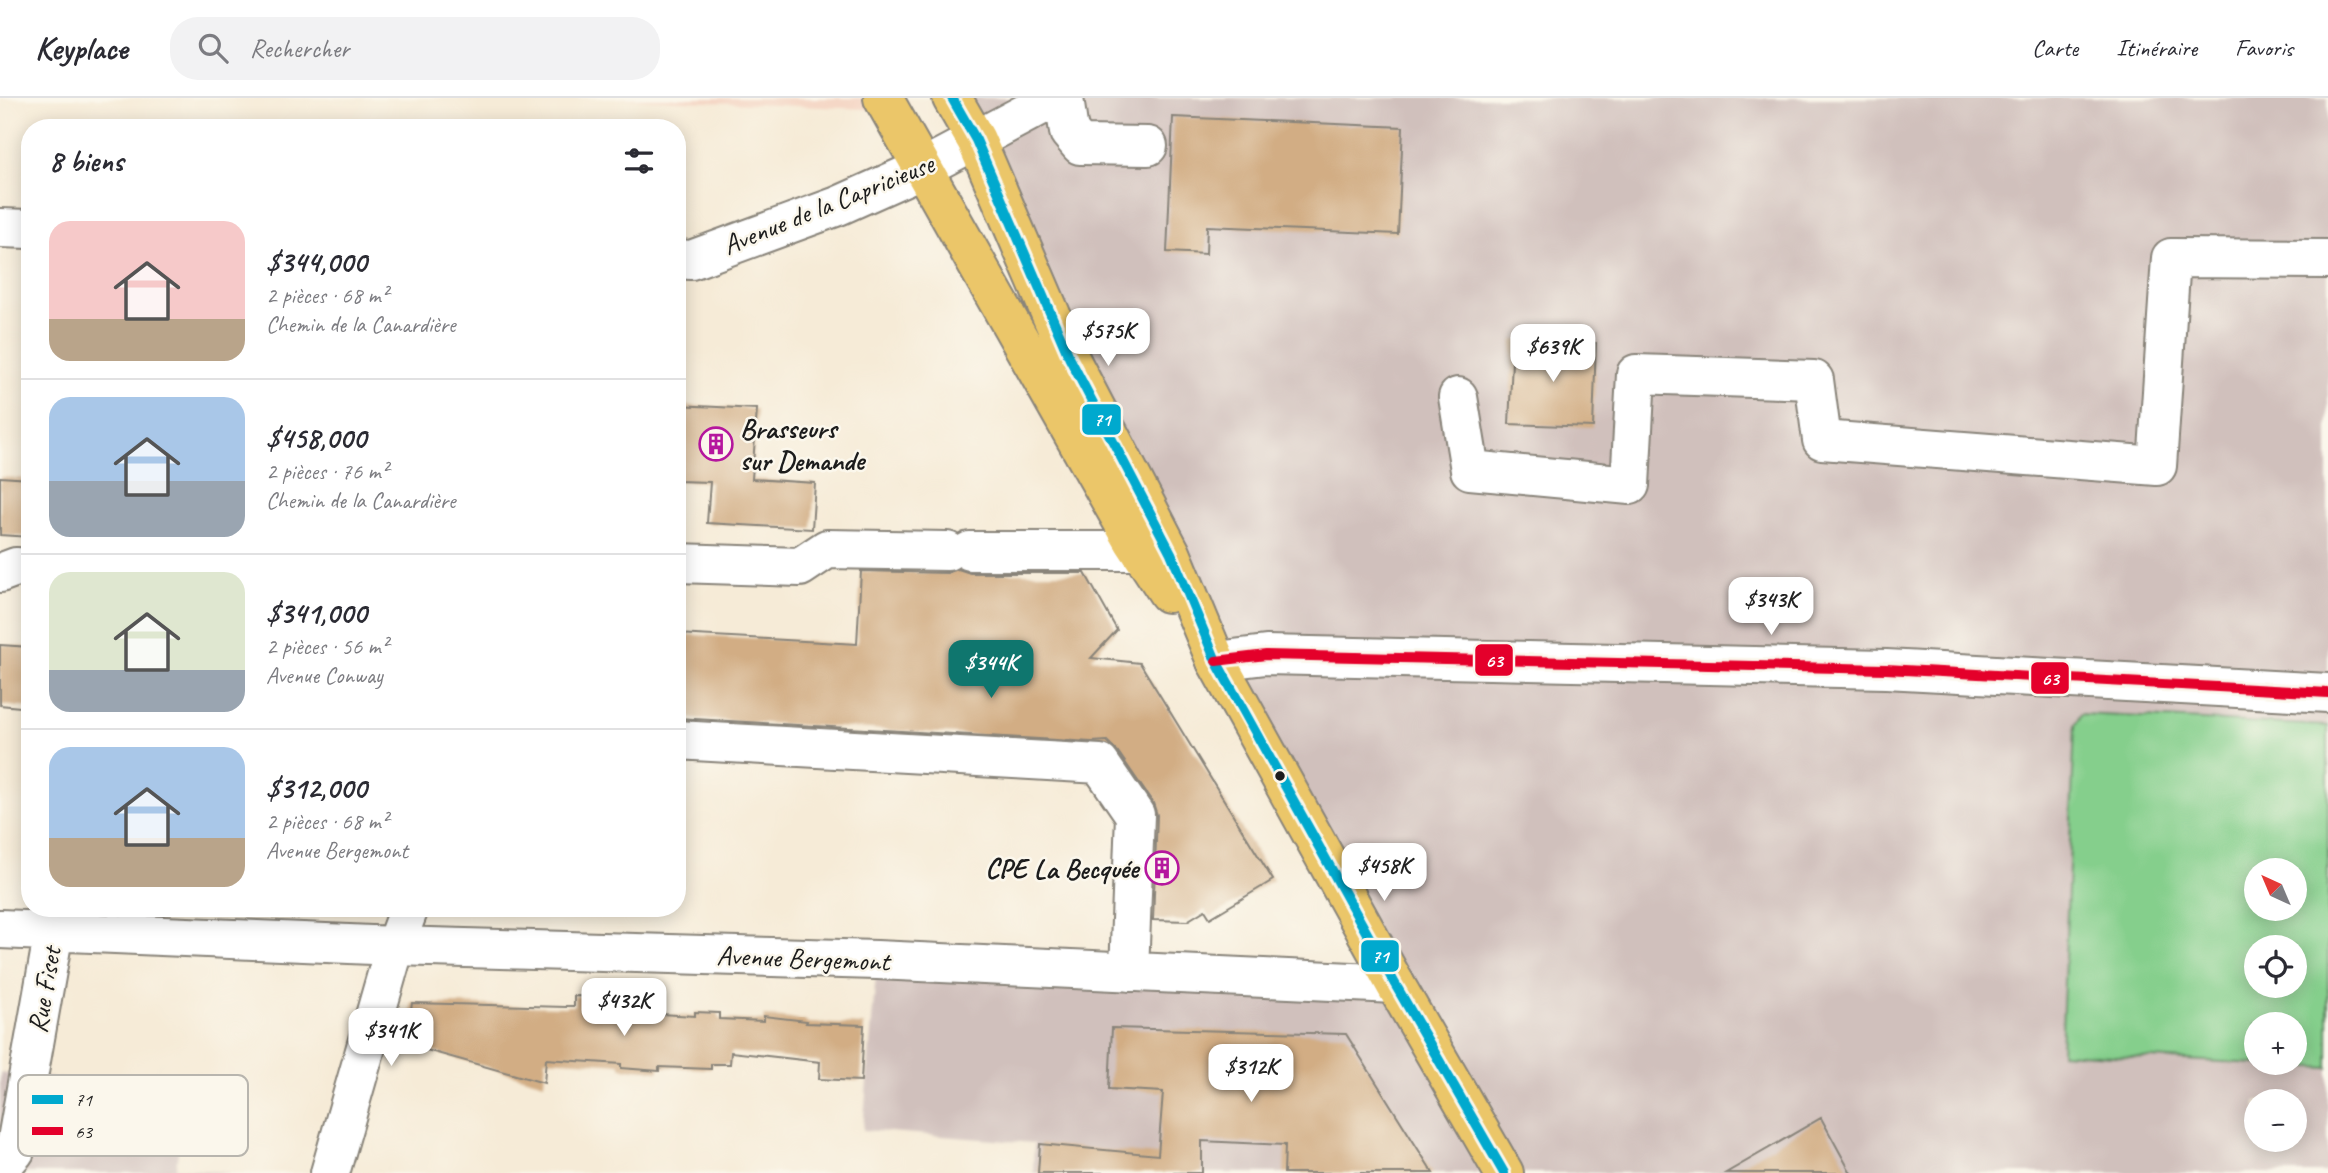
<!DOCTYPE html>
<html lang="fr">
<meta charset="utf-8">
<style>
body{margin:0;font-family:Caveat,sans-serif;background:#f2f2f3;color:#2b2b33;height:100vh;display:flex;flex-direction:column;font-size:26px;white-space:nowrap}
*{box-sizing:border-box;margin:0}
p{font-size:23px;color:#7c7c81}
.icon{flex:none;width:38px;height:38px;fill:none;stroke:currentColor;stroke-width:2;stroke-linecap:round;stroke-linejoin:round}
.map{position:relative;flex:1;overflow:hidden}
.details{position:absolute;left:21px;top:21px;width:665px;height:798px;display:flex;flex-direction:column;background:#fff;border-radius:28px;box-shadow:0 4px 18px #0003}
.details>*{flex:none}
.needle{width:46px;rotate:316deg}
.buttons{position:absolute;left:2244px;top:760px;display:grid;gap:14px}
.buttons a{display:grid;place-items:center;width:63px;height:63px;border-radius:50%;background:#fff;box-shadow:0 4px 18px #0003;font-size:35px}
.price{position:absolute;translate:-50% -60px;padding:0 16px;border-radius:14px;background:#fff;color:#222;font-size:23px;line-height:46px;filter:drop-shadow(0 2px 4px #0008)}
.price::after{content:'';position:absolute;left:50%;top:42px;width:21px;height:16px;margin-left:-10px;background:inherit;clip-path:polygon(0 0,100% 0,50% 100%)}
.price.on{background:#0f766e;color:#fff}
ul{padding:0;list-style:none}
li{display:flex;align-items:center;gap:21px;height:175px;padding:0 28px}
li+li{border-top:2px solid #e1e1e2}
li span{display:grid;place-items:center;flex:none;width:196px;height:140px;border-radius:21px;color:#555}
li>.icon{margin-inline-start:auto}
span .icon{width:84px;height:84px;fill:#fffc;stroke-width:1}
li b{font-size:30px}
h2{display:flex;justify-content:space-between;align-items:center;height:84px;padding:0 28px;font-size:30px}
header{display:flex;align-items:center;gap:42px;box-sizing:border-box;height:98px;padding:0 35px;background:#fff;border-bottom:2px solid #e1e1e2}
header strong{font-size:33px}
nav{display:flex;gap:38px;margin-inline-start:auto;font-size:24px}
.search{width:490px;height:63px;background:#f2f2f3;display:flex;align-items:center;gap:18px;box-sizing:border-box;padding:0 24px;border-radius:28px;color:#7c7c81;font-size:26px}
.map>svg:first-child{display:block}
.built{fill:#f4d3c1}
.industrial{fill:#d0c0bc;fill-rule:evenodd}
.green{fill:#85cf8c;stroke:#507654;stroke-width:2;fill-rule:evenodd}
.building{fill:#d2ad84}
.lines{fill:none;stroke-linecap:round;stroke-linejoin:round}
.minor-casing{stroke:#89847a;stroke-width:42}
.major-casing{stroke:#89847a;stroke-width:42}
.minor{stroke:#fff;stroke-width:38}
.major{stroke:#ebc669;stroke-width:38}
.bus-1-casing{stroke:#fbf7ec;stroke-width:16}
.bus-2-casing{stroke:#fbf7ec;stroke-width:16}
.bus-1{stroke:#00a9ce;stroke-width:10}
.bus-2{stroke:#e4002b;stroke-width:10}
.bus-dot{fill:#1c1c1c;stroke:#fbf7ec;stroke-width:2.5}
.labels{text-anchor:middle;dominant-baseline:central;stroke-width:5;stroke-linejoin:round;paint-order:stroke}
.street-label{font-size:28px;fill:#1c1c1c;stroke:#fbf7ec}
.poi-label{font-size:28px;font-weight:bold;fill:#1c1c1c;stroke:#fbf7ec;text-anchor:start}
.key{fill:#fbf7ec;stroke:#b8b5ae;stroke-width:2}
.key-label{font-size:19px;fill:#1c1c1c}
.line-badge{stroke:#fbf7ec;stroke-width:2.5}
.badge-label{font-size:19px;text-anchor:middle;font-weight:bold;fill:#fff}
</style>
<header>
<strong>Keyplace</strong>
<div class="search"><svg class="icon" aria-label="search" viewBox="0 0 24 24"><circle cx="10" cy="10" r="6"/><path d="M15 15l6 6"/></svg>Rechercher</div>
<nav><a>Carte</a><a>Itinéraire</a><a>Favoris</a></nav>
</header>
<div class="map">
<svg width="2328" height="1075" viewBox="0 0 2328 1075">
<rect width="100%" height="100%" fill="#fbf7ec"/>
<filter id="ink" filterUnits="userSpaceOnUse"><feTurbulence type="fractalNoise" baseFrequency=".0143" numOctaves="2"/><feDisplacementMap in="SourceGraphic" scale="14" xChannelSelector="R" yChannelSelector="G"/><feConvolveMatrix kernelMatrix="1 2 1 2 8 2 1 2 1" color-interpolation-filters="sRGB"/></filter>
<filter id="wash" filterUnits="userSpaceOnUse"><feTurbulence type="fractalNoise" baseFrequency=".00686" numOctaves="4" result="noise"/><feDisplacementMap in="SourceGraphic" scale="28" xChannelSelector="R" yChannelSelector="G"/><feGaussianBlur stdDeviation="1.57" result="paint"/><feColorMatrix in="noise" values="0 0 0 0 0 0 0 0 0 0 0 0 0 0 0 0 0 1.4 0 .05"/><feComposite in="paint" operator="in"/></filter>
<g filter="url(#wash)">
<rect width="100%" height="100%" fill="#f6ebd7"/>
<!-- built -->
<path class="built" d="M616,0h266l7,12z"/>
<!-- industrial -->
<path class="industrial" d="M956,0h1372v1075h-1295l1,-30 -171,-13 14,-170 517,24zM2256,772h38v38h-38zM2256,849h38v38h-38zM2256,926h38v38h-38zM2256,1003h38v38h-38z
M0,975l186,17 -10,78 60,5h-236z"/>
<!-- green -->
<path class="green" d="M2081,616l247,12v342l-267,-15 14,-328zM2256,772h38v38h-38zM2256,849h38v38h-38zM2256,926h38v38h-38z"/>
<g id="blocks">
<!-- building -->
<path class="building" d="M1173,19l230,10 -5,107 -191,-8 -1,28 -39,-2z
M1513,242l83,3 -3,84 -84,-3z
M677,307l80,4 -5,70 63,4 -3,46 -105,-6 3,-41 -33,-1z
M0,379l30,2v58l-30,-2z
M958,471l12,4h115l32,57 -26,28 49,5 133,217 -63,38 -5,-8 -18,11 -34,-1 4,-105 -4,-12 -35,-51 -11,-11 -15,1 -415,-24 1,-84 179,10 4,-73 86,2z
M0,547l30,2v61l-30,-3z
M574,898l25,1 -1,11 8,1v2l89,5v-4l24,1v6l45,2v-5l43,5 -1,2 58,2 -3,56 -42,-2 1,-17 -89,-10 -1,12h-19v5l-52,-2v4l-38,-3v-4l-75,-5 -2,24 -139,-39 7,-41 154,4v-1h8z
M1112,930l234,6 87,139h-149l1,-28 -83,-4v32h-164l2,-29 118,11 5,-63 -54,-3z
M1821,1020l30,55h-125z"/>
</g>
</g>
<g filter="url(#ink)">
<use href="#blocks" fill-opacity="0" stroke="#89847a" stroke-width="2"/>
<g class="lines">
<defs>
<path id="minor" d="M1064,0l5,34 11,13 68,1
M0,130l30,1
M677,161l14,1 147,-54 85,-38 132,-70
M1458,299l12,73 160,15 6,-111 178,6 8,60 335,26 14,-208 157,1
M970,453h170
M677,465l123,4 27,-18 120,2
M0,475l16,-6 14,1
M1216,563l50,-6 620,14 442,24
M677,642l423,24 35,51 -6,157
M0,831l395,17 482,14 518,24
M0,1070l15,-17 39,-220
M330,1075l65,-227 14,-38"/>
<path id="major" d="M883,0l250,442 35,53
M952,0l24,42 94,219 101,194 45,108 179,323 109,189"/>
</defs>
<!-- minor casing -->
<use href="#minor" class="minor-casing"/>
<!-- major casing -->
<use href="#major" class="major-casing"/>
<!-- minor -->
<use href="#minor" class="minor"/>
<!-- major -->
<use href="#major" class="major"/>
<defs>
<path id="bus-1" d="M952,0l24,42 94,219 101,194 45,108 179,323 109,189"/>
<path id="bus-2" d="M1216,563l50,-6 620,14 442,24"/>
</defs>
<!-- bus-1 casing -->
<use href="#bus-1" class="bus-1-casing"/>
<!-- bus-2 casing -->
<use href="#bus-2" class="bus-2-casing"/>
<!-- bus-1 -->
<use href="#bus-1" class="bus-1"/>
<!-- bus-2 -->
<use href="#bus-2" class="bus-2"/>
</g>
</g>
<!-- icons -->
<defs>
<symbol id="building-ring" viewBox="-11 -11 22 22"><circle r="9.5" fill="#fbf7ec" stroke="#b5179e" stroke-width="1.5"/><path d="M-4-6H4V6H1V3H-1V6H-4ZM-2.5-4.3h1.7v1.8h-1.7ZM.8-4.3h1.7v1.8H.8ZM-2.5-1h1.7V.8h-1.7ZM.8-1h1.7V.8H.8Z" fill="#b5179e"/></symbol>
</defs>
<g fill-rule="evenodd">
<use href="#building-ring" x="697" y="327" width="38" height="38"/>
<use href="#building-ring" x="1143" y="751" width="38" height="38"/>
</g>
<!-- markers -->
<circle class="bus-dot" cx="1280" cy="678" r="6"/>
<g class="labels">
<!-- street labels -->
<g class="street-label">
<text transform="translate(828 106) rotate(-22)">Avenue de la Capricieuse</text>
<text transform="translate(803 860) rotate(2)">Avenue Bergemont</text>
<text transform="translate(44 892) rotate(-80)">Rue Fiset</text>
</g>
<!-- poi labels -->
<g class="poi-label">
<text x="740" y="330">Brasseurs<tspan x="740" dy="32">sur Demande</tspan></text>
<text x="1138" y="770" text-anchor="end">CPE La Becquée</text>
</g>
</g>
<!-- legend -->
<rect x="18" y="977" width="230" height="81" rx="10" class="key"/>
<rect x="32" y="997" width="31" height="9" fill="#00a9ce"/>
<rect x="32" y="1029" width="31" height="8" fill="#e4002b"/>
<g class="key-label">
<text x="75" y="1008">71</text>
<text x="75" y="1040">63</text>
</g>
<g class="line-badge">
<rect x="1081" y="305" width="41" height="33" rx="7" fill="#00a9ce"/>
<rect x="1474" y="545" width="40" height="34" rx="7" fill="#e4002b"/>
<rect x="2030" y="563" width="40" height="34" rx="7" fill="#e4002b"/>
<rect x="1360" y="841" width="40" height="34" rx="7" fill="#00a9ce"/>
</g>
<g class="badge-label">
<text x="1102" y="328">71</text>
<text x="1494" y="569">63</text>
<text x="2050" y="587">63</text>
<text x="1380" y="865">71</text>
</g>
</svg>
<div class="buttons">
<a><svg class="needle" viewBox="-14 -14 28 28"><path d="M0-13l5 13h-10z" fill="#e53935"/><path d="M0 13l5-13h-10z" fill="#7c7c81"/></svg></a>
<a><svg class="icon" aria-label="locate" viewBox="0 0 24 24"><circle cx="12" cy="12" r="6"/><path d="M12 2v4M12 18v4M2 12h4M18 12h4"/></svg></a>
<a>+</a>
<a>−</a>
</div>
<b class="price" style="left:1108px;top:270px">$575K</b>
<b class="price" style="left:1553px;top:286px">$639K</b>
<b class="price" style="left:1771px;top:539px">$343K</b>
<b class="price on" style="left:991px;top:602px">$344K</b>
<b class="price" style="left:1384px;top:805px">$458K</b>
<b class="price" style="left:624px;top:940px">$432K</b>
<b class="price" style="left:391px;top:970px">$341K</b>
<b class="price" style="left:1251px;top:1006px">$312K</b>
<section class="details">
<h2>8 biens<svg class="icon" aria-label="filters" viewBox="0 0 24 24"><path d="M4 7h16M4 17h16"/><circle cx="9" cy="7" r="2"/><circle cx="15" cy="17" r="2"/></svg></h2>
<ul>
<li><span style="background:linear-gradient(#f6c9c9 70%,#b9a48a 0)"><svg class="icon" aria-label="home" viewBox="0 0 24 24"><path d="M3 11l9-7 9 7M6 9v11h12V9"/></svg></span><div><b>$344,000</b><p>2 pièces · 68 m²</p><p>Chemin de la Canardière</p></div></li>
<li><span style="background:linear-gradient(#a9c7e8 60%,#9aa5b1 0)"><svg class="icon" aria-label="home" viewBox="0 0 24 24"><path d="M3 11l9-7 9 7M6 9v11h12V9"/></svg></span><div><b>$458,000</b><p>2 pièces · 76 m²</p><p>Chemin de la Canardière</p></div></li>
<li><span style="background:linear-gradient(#dfe7d0 70%,#9aa5b1 0)"><svg class="icon" aria-label="home" viewBox="0 0 24 24"><path d="M3 11l9-7 9 7M6 9v11h12V9"/></svg></span><div><b>$341,000</b><p>2 pièces · 56 m²</p><p>Avenue Conway</p></div></li>
<li><span style="background:linear-gradient(#a9c7e8 65%,#b9a48a 0)"><svg class="icon" aria-label="home" viewBox="0 0 24 24"><path d="M3 11l9-7 9 7M6 9v11h12V9"/></svg></span><div><b>$312,000</b><p>2 pièces · 68 m²</p><p>Avenue Bergemont</p></div></li>
</ul>
</section>
</div>
